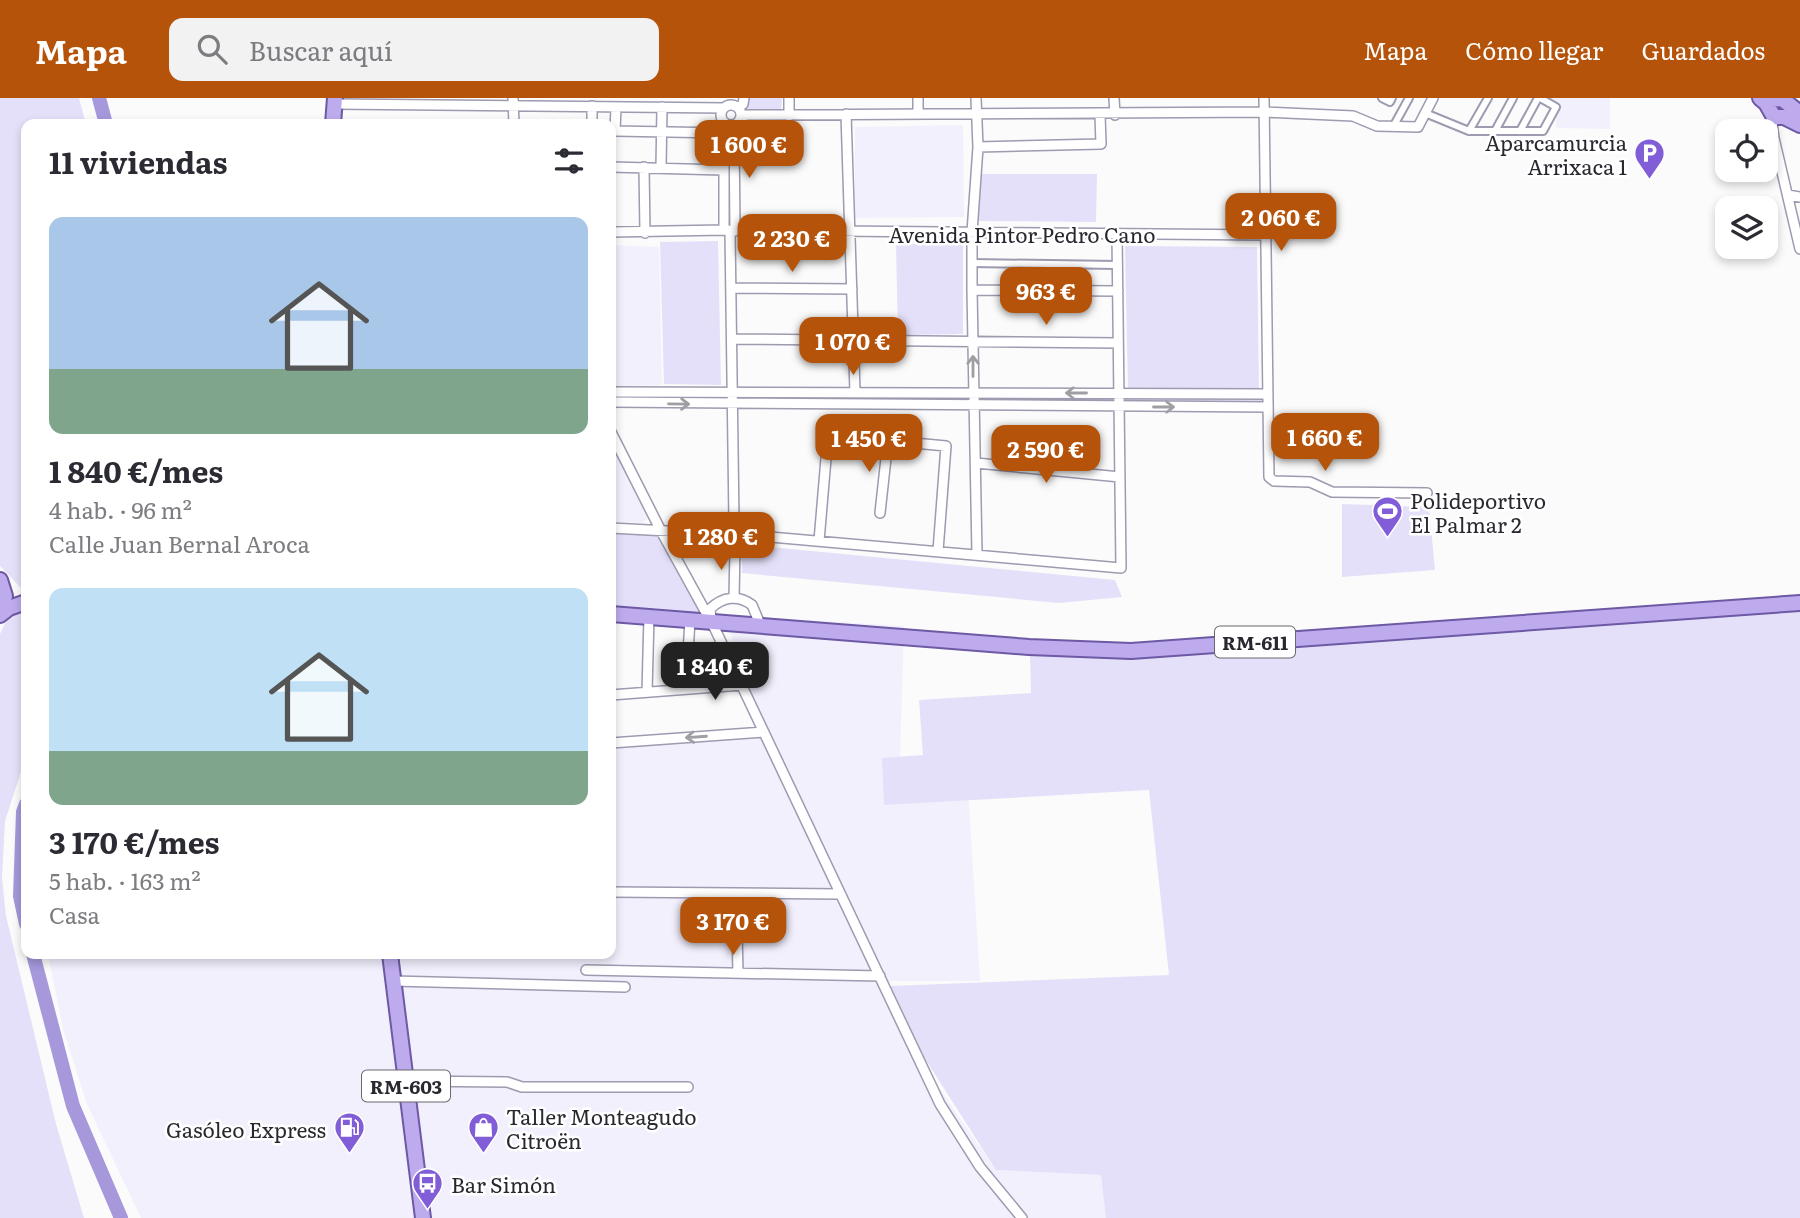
<!DOCTYPE html>
<html lang="es">
<meta charset="utf-8">
<style>
body{margin:0;font-family:Literata,serif;background:#f2f2f3;color:#2b2b33;height:100vh;display:flex;flex-direction:column;font-size:26px;white-space:nowrap}
*{box-sizing:border-box;margin:0}
p{font-size:23px;color:#7c7c81}
.icon{flex:none;width:38px;height:38px;fill:none;stroke:currentColor;stroke-width:2;stroke-linecap:round;stroke-linejoin:round}
.map{position:relative;flex:1;overflow:hidden}
.details{position:absolute;left:21px;top:21px;width:595px;height:840px;display:flex;flex-direction:column;background:#fff;border-radius:14px;box-shadow:0 4px 10px #0003}
.details>*{flex:none}
.controls{position:absolute;left:1715px;top:21px;display:grid;gap:14px}
.controls a{display:grid;place-items:center;width:63px;height:63px;border-radius:14px;background:#fff;box-shadow:0 4px 10px #0003;font-size:35px}
.price{position:absolute;translate:-50% -60px;padding:0 16px;border-radius:14px;background:#b45309;color:#fff;font-size:23px;line-height:46px;filter:drop-shadow(0 2px 4px #0008)}
.price::after{content:'';position:absolute;left:50%;top:42px;width:21px;height:16px;margin-left:-10px;background:inherit;clip-path:polygon(0 0,100% 0,50% 100%)}
.price.selected{background:#222;color:#fff}
ul{padding:0;list-style:none}
li{display:grid;align-content:center;gap:14px;height:371px;padding:0 28px}
li span{display:grid;place-items:center;height:217px;border-radius:14px;color:#555}
li>.icon{margin-inline-start:auto}
span .icon{width:126px;height:126px;fill:#fffc;stroke-width:1}
li b{font-size:30px}
h2{display:flex;justify-content:space-between;align-items:center;height:84px;padding:0 28px;font-size:30px}
header{display:flex;align-items:center;gap:42px;box-sizing:border-box;height:98px;padding:0 35px;background:#b45309;color:#fff}
header strong{font-size:33px}
nav{display:flex;gap:38px;margin-inline-start:auto;font-size:24px}
.search{width:490px;height:63px;background:#f2f2f3;display:flex;align-items:center;gap:18px;box-sizing:border-box;padding:0 24px;border-radius:14px;color:#7c7c81;font-size:26px}
.map>svg:first-child{display:block}
.built{fill:#f2f0fd}
.green{fill:#e4e0f9}
.lines{fill:none;stroke-linecap:round;stroke-linejoin:round}
.river{stroke:#a698db;stroke-width:14}
.pedestrian-casing{stroke:#9e9ab0;stroke-width:10}
.minor-casing{stroke:#9e9ab0;stroke-width:12}
.primary-casing{stroke:#6d59a4;stroke-width:18}
.pedestrian{stroke:#fff;stroke-width:6}
.minor{stroke:#fff;stroke-width:9}
.primary{stroke:#bdabee;stroke-width:14}
.oneway{stroke:#9f9ea2}
.labels{text-anchor:middle;dominant-baseline:central;stroke-width:5;stroke-linejoin:round;paint-order:stroke}
.shield{fill:#fff;stroke:#69686e;stroke-width:2}
.shield-label{font-size:19px;font-weight:bold;fill:#292830}
.poi-label{font-size:21px;fill:#292830;stroke:#fff;text-anchor:start}
.street-label{font-size:21px;fill:#292830;stroke:#fff}
</style>
<header>
<strong>Mapa</strong>
<div class="search"><svg class="icon" aria-label="search" viewBox="0 0 24 24"><circle cx="10" cy="10" r="6"/><path d="M15 15l6 6"/></svg>Buscar aquí</div>
<nav><a>Mapa</a><a>Cómo llegar</a><a>Guardados</a></nav>
</header>
<div class="map">
<svg width="1800" height="1120" viewBox="0 0 1800 1120">
<rect width="100%" height="100%" fill="#fbfbfb"/>
<!-- built -->
<path class="built" d="M1546,0h64v31l-54,-1v-25z
M963,27l1,92 -109,1v-91z
M611,147l48,2 3,138 -51,1z
M611,341l39,75 -7,9 -32,-1z
M726,517l178,11 -5,163h69l12,192h-87l-8,3 27,65 84,121 106,5 4,43h-965l-54,-114 -24,-75 -15,-75h563v-213l146,-8z"/>
<!-- green -->
<path class="green" d="M0,0h79l7,26h-60v469l-26,-27z
M746,0h36l-1,14h-35z
M977,76h120l-1,48 -120,-1z
M718,143l3,144 -57,-1 -4,-142z
M963,143v93l-65,1 -2,-90z
M1125,148l132,1 2,143 -131,-1z
M734,297h235v7l-235,-3z
M977,298l137,1v6l-137,-2z
M1122,300h142v7l-142,-2z
M1342,406l87,3 6,63 -93,7z
M611,436h45l44,79 -89,-4z
M749,447l366,35 7,17 -63,6 -317,-30v-23z
M1800,505v615h-694l-5,-43 -105,-5 -76,-119 -30,-65 279,-11 -20,-185 -265,15 -2,-47 41,-3 -4,-55 112,-7 -1,-39 89,4z
M26,510v148l-21,65 -3,57 4,38 50,208 28,94h-84v-584l8,-17z"/>
<g class="lines">
<!-- river -->
<path class="river" d="M99,0l7,26
M26,706l-3,8 -3,84 6,28
M33,856l40,152 48,112"/>
<defs>
<path id="pedestrian" d="M1382,0l8,4 2,-4
M1425,15l44,18h74l13,-24 -16,-9
M1393,29l16,-29
M1469,33l19,-33
M1495,33l18,-33
M1520,33l18,-33
M972,165l145,2"/>
<path id="minor" d="M513,0l1,26
M789,0v18
M918,0v15
M976,0l2,49 -6,85v58l5,265
M1114,0l1,17
M1264,0l5,379 5,4 36,1 22,10 95,1
M335,6l389,4
M721 17a10 10 0 1 1 20 0a10 10 0 1 1-20 0Z
M592,8v18
M616,9l-1,24 108,2
M738,10l5,-4 1,-6
M846,16l9,278
M1771,16l3,24 26,111
M740,21l6,-4 519,-3 88,4 24,10 41,1 15,-29
M724,24v108
M978,49l123,-3 -1,-29
M611,69l112,3
M644,69l1,66
M661,70l1,-61
M1788,97l12,2
M730,133l4,291
M735,133l-1,-100 4,-9
M611,134l113,-2 542,5
M731,190l121,1
M972,192l146,1
M733,241l385,4
M611,294l656,2
M611,304l657,5
M611,334l49,97 55,100 225,475 40,63 42,51
M976,365l144,14
M880,415l8,-73
M724 436a12 12 0 1 1 24 0a12 12 0 1 1-24 0Z
M611,430l113,6
M748,437l373,33 -4,-334
M819,443l9,-106 118,11 -8,105
M734,500l1,-52
M711,521l-1,-10c12,-12 28,-15 42,-4l8,19
M686,591l4,-70
M647,594l2,-76
M611,597l131,-10
M611,645l153,-11
M611,794l228,2
M736,796l2,78
M586,872l294,6
M393,883l232,6
M406,983l101,1 15,5h166"/>
<path id="primary" d="M1760,0l6,5 8,14h10l16,8
M1764,2l18,-1 18,14
M333,26l2,-26
M0,482l5,16 -5,19
M611,516l418,33 102,4 669,-48
M0,517l9,-7 17,-6
M390,856l33,264"/>
</defs>
<!-- pedestrian casing -->
<use href="#pedestrian" class="pedestrian-casing"/>
<!-- minor casing -->
<use href="#minor" class="minor-casing"/>
<!-- primary casing -->
<use href="#primary" class="primary-casing"/>
<!-- pedestrian -->
<use href="#pedestrian" class="pedestrian"/>
<!-- minor -->
<use href="#minor" class="minor"/>
<!-- primary -->
<use href="#primary" class="primary"/>
</g>
<!-- one-way arrows -->
<defs><path id="oneway-shaft" d="M-6 0H5M1.5-3L5.5 0L1.5 3" fill="none" stroke-width="1.6" stroke-linecap="round" stroke-linejoin="round" transform="scale(1.75)"/></defs>
<g class="oneway">
<use href="#oneway-shaft" transform="translate(973 268) rotate(-90)"/>
<use href="#oneway-shaft" transform="translate(1076 295) rotate(-180)"/>
<use href="#oneway-shaft" transform="translate(679 306) rotate(1)"/>
<use href="#oneway-shaft" transform="translate(1164 309)"/>
<use href="#oneway-shaft" transform="translate(696 639) rotate(176)"/>
</g>
<!-- icons -->
<defs>
<symbol id="parking-pin" viewBox="-11 -11 22 30"><path d="M0 17L-7.5 6A9.5 9.5 0 1 1 7.5 6Z" fill="#815dd8" stroke="#fff"/><path d="M-3.5-5.5H1a3.5 3.5 0 0 1 0 7H-1V5.5H-3.5ZM-1-3.4V-.6H.8a1.4 1.4 0 0 0 0-2.8Z" fill="#fff"/></symbol>
<symbol id="stadium-pin" viewBox="-11 -11 22 30"><path d="M0 17L-7.5 6A9.5 9.5 0 1 1 7.5 6Z" fill="#815dd8" stroke="#fff"/><path d="M0-5a6.5 5 0 1 0 0 10a6.5 5 0 1 0 0-10ZM-3.5-1.8h7v3.6h-7Z" fill="#fff"/></symbol>
<symbol id="shop-pin" viewBox="-11 -11 22 30"><path d="M0 17L-7.5 6A9.5 9.5 0 1 1 7.5 6Z" fill="#815dd8" stroke="#fff"/><path d="M-5-2.5h2.3a2.7 3.5 0 0 1 5.4 0H5L5.5 6h-11ZM-1.5-2.5h3a1.5 2.3 0 0 0-3 0Z" fill="#fff"/></symbol>
<symbol id="fuel-pin" viewBox="-11 -11 22 30"><path d="M0 17L-7.5 6A9.5 9.5 0 1 1 7.5 6Z" fill="#815dd8" stroke="#fff"/><path d="M-5.5-6h7V0h2V4h1.3V-2.5L3-4.5l.8-.8L6-3V5H2.5V1h-1V6h-7ZM-4.2-4.7v3.2H.2V-4.7Z" fill="#fff"/></symbol>
<symbol id="bus-pin" viewBox="-11 -11 22 30"><path d="M0 17L-7.5 6A9.5 9.5 0 1 1 7.5 6Z" fill="#815dd8" stroke="#fff"/><path d="M-5-6H5V4H4V6H2V4H-2V6H-4V4H-5ZM-3.5-4V0h7V-4ZM-3.5 1.2v1.5H-2V1.2ZM2 1.2v1.5H3.5V1.2Z" fill="#fff"/></symbol>
</defs>
<g fill-rule="evenodd">
<use href="#parking-pin" x="1632" y="38" width="35" height="47"/>
<use href="#stadium-pin" x="1370" y="396" width="35" height="47"/>
<use href="#shop-pin" x="466" y="1012" width="35" height="47"/>
<use href="#fuel-pin" x="332" y="1012" width="35" height="47"/>
<use href="#bus-pin" x="410" y="1068" width="35" height="47"/>
</g>
<g class="labels">
<!-- shield labels -->
<g class="shield">
<rect x="1215" y="528.5" width="80" height="31" rx="5"/>
<rect x="362" y="972.5" width="88" height="31" rx="5"/>
</g>
<g class="shield-label">
<text x="1255" y="544">RM-611</text>
<text x="406" y="988">RM-603</text>
</g>
<!-- poi labels -->
<g class="poi-label">
<text x="1627" y="43" text-anchor="end">Aparcamurcia<tspan x="1627" dy="24">Arrixaca 1</tspan></text>
<text x="1410" y="401">Polideportivo<tspan x="1410" dy="24">El Palmar 2</tspan></text>
<text x="506" y="1017">Taller Monteagudo<tspan x="506" dy="24">Citroën</tspan></text>
<text x="326" y="1030" text-anchor="end">Gasóleo Express</text>
<text x="451" y="1085">Bar Simón</text>
</g>
<!-- street labels -->
<g class="street-label">
<text x="1022" y="135">Avenida Pintor Pedro Cano</text>
</g>
</g>
</svg>
<div class="controls">
<a><svg class="icon" aria-label="locate" viewBox="0 0 24 24"><circle cx="12" cy="12" r="6"/><path d="M12 2v4M12 18v4M2 12h4M18 12h4"/></svg></a>
<a><svg class="icon" aria-label="layers" viewBox="0 0 24 24"><path d="M12 4l9 5-9 5-9-5zM3 14l9 5 9-5"/></svg></a>
</div>
<b class="price" style="left:749px;top:82px">1 600 €</b>
<b class="price" style="left:1281px;top:155px">2 060 €</b>
<b class="price" style="left:792px;top:176px">2 230 €</b>
<b class="price" style="left:1046px;top:229px">963 €</b>
<b class="price" style="left:853px;top:279px">1 070 €</b>
<b class="price" style="left:1325px;top:375px">1 660 €</b>
<b class="price" style="left:869px;top:376px">1 450 €</b>
<b class="price" style="left:1046px;top:387px">2 590 €</b>
<b class="price" style="left:721px;top:474px">1 280 €</b>
<b class="price selected" style="left:715px;top:604px">1 840 €</b>
<b class="price" style="left:733px;top:859px">3 170 €</b>
<section class="details">
<h2>11 viviendas<svg class="icon" aria-label="filters" viewBox="0 0 24 24"><path d="M4 7h16M4 17h16"/><circle cx="9" cy="7" r="2"/><circle cx="15" cy="17" r="2"/></svg></h2>
<ul>
<li><span style="background:linear-gradient(#a9c7e8 70%,#7fa58c 0)"><svg class="icon" aria-label="home" viewBox="0 0 24 24"><path d="M3 11l9-7 9 7M6 9v11h12V9"/></svg></span><div><b>1 840 €/mes</b><p>4 hab. · 96 m²</p><p>Calle Juan Bernal Aroca</p></div></li>
<li><span style="background:linear-gradient(#bfe0f5 75%,#7fa58c 0)"><svg class="icon" aria-label="home" viewBox="0 0 24 24"><path d="M3 11l9-7 9 7M6 9v11h12V9"/></svg></span><div><b>3 170 €/mes</b><p>5 hab. · 163 m²</p><p>Casa</p></div></li>
</ul>
</section>
</div>
